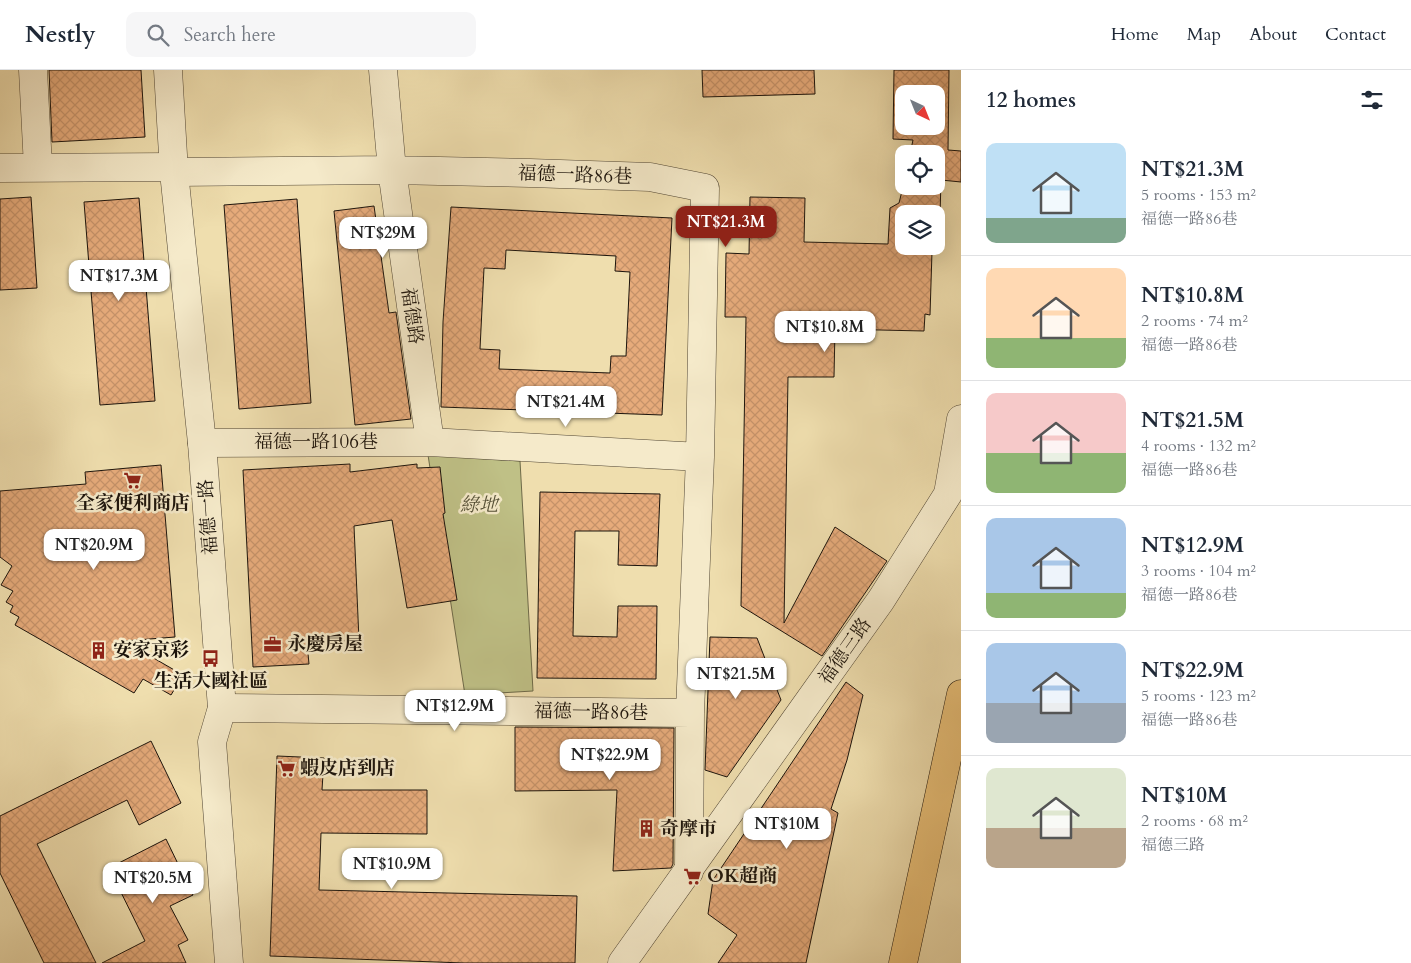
<!DOCTYPE html>
<meta charset="utf-8">
<style>
body{margin:0;font-family:Cardo,"Noto Serif TC",serif;background:#f6f6f7;color:#1f2937;height:100vh;display:flex;flex-direction:column;font-size:19px;white-space:nowrap}
*{box-sizing:border-box;margin:0}
p{font-size:16px;color:#747a83}
.icon{flex:none;width:28px;height:28px;fill:none;stroke:currentColor;stroke-width:2;stroke-linecap:round;stroke-linejoin:round}
.map{position:relative;flex:1;overflow:hidden}
.details{display:flex;flex-direction:column;background:#fff;width:450px}
.details>*{flex:none}
.needle{width:32px;rotate:137deg}
.tools{position:absolute;left:895px;top:15px;display:grid;gap:10px}
.tools a{display:grid;place-items:center;width:50px;height:50px;border-radius:10px;background:#fff;box-shadow:0 5px 20px #0002;font-size:25px}
.price{position:absolute;translate:-50% -42px;padding:0 11px;border-radius:10px;background:#fff;color:#222;font-size:16px;line-height:32px;filter:drop-shadow(0 1px 2px #0008)}
.price::after{content:'';position:absolute;left:50%;top:30px;width:15px;height:11px;margin-left:-8px;background:inherit;clip-path:polygon(0 0,100% 0,50% 100%)}
.price.active{background:#8f2418;color:#fff}
ul{padding:0;list-style:none}
li{display:flex;align-items:center;gap:15px;height:125px;padding:0 25px}
li+li{border-top:1px solid #e0e1e3}
li span{display:grid;place-items:center;flex:none;width:140px;height:100px;border-radius:10px;color:#555}
li>.icon{margin-inline-start:auto}
span .icon{width:60px;height:60px;fill:#fffc;stroke-width:1}
li b{font-size:21px}
h2{display:flex;justify-content:space-between;align-items:center;height:60px;padding:0 25px;font-size:21px}
header{display:flex;align-items:center;gap:30px;box-sizing:border-box;height:70px;padding:0 25px;background:#fff;border-bottom:1px solid #e0e1e3}
header strong{font-size:24px}
nav{display:flex;gap:28px;margin-inline-start:auto;font-size:18px}
.search{width:350px;height:45px;background:#f6f6f7;display:flex;align-items:center;gap:12px;box-sizing:border-box;padding:0 18px;border-radius:10px;color:#747a83;font-size:19px}
main{display:flex;flex:1;min-height:0}
.map>svg:first-child{display:block}
.green{fill:#bfc086;stroke:#6e6a49}
.building{fill:url(#building-cross-hatch);stroke:#1c140c;fill-rule:evenodd}
.lines{fill:none;stroke-linecap:round;stroke-linejoin:round}
.minor-casing{stroke:#514634;stroke-width:29}
.tertiary-casing{stroke:#514634;stroke-width:29}
.motorway-casing{stroke:#1c140c;stroke-width:29}
.minor{stroke:#f5eaca;stroke-width:28}
.tertiary{stroke:#f5eaca;stroke-width:28}
.motorway{stroke:#e8bf77;stroke-width:28}
.labels{text-anchor:middle;dominant-baseline:central;stroke-width:5;stroke-linejoin:round;paint-order:stroke}
.street-label{font-size:19px;fill:#1c140c;stroke:#f5eaca}
.poi-label{font-size:19px;font-weight:bold;fill:#1c140c;stroke:#f5eaca;text-anchor:start}
.park-label{font-size:19px;font-style:italic;fill:#555037;stroke:#f5eaca}
</style>
<header>
<strong>Nestly</strong>
<div class="search"><svg class="icon" aria-label="search" viewBox="0 0 24 24"><circle cx="10" cy="10" r="6"/><path d="M15 15l6 6"/></svg>Search here</div>
<nav><a>Home</a><a>Map</a><a>About</a><a>Contact</a></nav>
</header>
<main>
<div class="map">
<svg width="961" height="893" viewBox="0 0 961 893">
<defs>
<pattern id="building-cross-hatch" width="8" height="8" patternUnits="userSpaceOnUse" patternTransform="scale(1.25)"><rect width="8" height="8" fill="#e6ab7b"/><path d="M0 0l8 8M0 8l8-8" fill="none" stroke="#c59269"/></pattern>
</defs>
<rect width="100%" height="100%" fill="#efdeae"/>
<filter id="stains"><feTurbulence type="fractalNoise" baseFrequency=".004" numOctaves="4"/><feColorMatrix values="0 0 0 0 .2 0 0 0 0 .09 0 0 0 0 .02 0 0 0 .5 -.17"/></filter>
<radialGradient id="worn" r=".72"><stop offset=".6" stop-color="#630" stop-opacity="0"/><stop offset="1" stop-color="#630" stop-opacity=".3"/></radialGradient>
<!-- green -->
<path class="green" d="M428,385l92,6 13,230 -68,4z"/>
<!-- building -->
<path class="building" d="M49,0h92l4,67 -93,5z
M702,0h112l1,24 -112,3z
M894,0h55l-1,80 13,1v31l-20,-2 -2,72h-7l-2,63 -5,-1 -1,17 -89,-2 -1,48h-46l-4,246 51,-96 52,34 -65,95 -81,-50 5,-289h-21l1,-64 23,1 1,-57 55,1 -1,44 84,2 2,-36 9,-5 5,-20v3h32v-32h-26l3,-14 -20,-1zM904,24h32v32h-32zM904,144h32v32h-32z
M31,127l6,91 -37,2v-91z
M139,128l16,203 -55,4 -16,-203z
M297,129l14,204 -72,6 -15,-204z
M374,136l15,107 7,-1 15,107 -56,6 -21,-214z
M451,137l221,11 -10,197 -221,-8 2,-85zM506,180l110,6 -1,15 15,1 -4,84h-15l-1,17 -111,-4 1,-19 -20,-1 4,-81 21,1z
M350,394v8l67,-8v4l23,-1 5,46 -2,1 14,86 -50,8 -15,-88 -38,6 5,114 -52,3 2,21 -56,3 -10,-197z
M161,395l14,172 -51,4 59,34 -12,20 -28,-16 -9,14 -119,-68 4,-8 -9,-5 3,-6 -7,-4 7,-11 -12,-6 11,-19 -12,-9v-66l86,-7 -1,-12z
M540,422l120,2 -3,72 -39,-1 1,-34h-44l-2,105 44,1 1,-31h39l-1,73 -119,-1z
M710,567l47,1 24,62 -54,77 -22,-7z
M846,612l17,13 -16,65 -16,49 7,4 -32,150h-88l19,-28 -29,-21 5,-34z
M515,657l159,1 -1,136 -2,4 -58,3 4,-81 -102,1z
M151,671l30,62 -42,22 -12,-25 -90,44 59,119h-52l-44,-90v-57z
M277,686l47,2 -2,32h105v44l-106,-1 -2,57 258,6 -2,67h-111l-194,-7z
M166,769l27,56 -23,11 18,34 -10,5 8,18h-84l43,-22 -36,-73z"/>
<g class="lines">
<defs>
<path id="minor" d="M33,0l5,97
M383,0l9,100 38,272
M0,98l175,-1
M174,102l218,-2 138,3 120,4 55,11 -5,269 -10,256 -1,159
M202,373l228,-1 270,15
M222,638l468,5"/>
<path id="tertiary" d="M168,0l6,102 28,271 20,265 -10,34 17,221
M622,893l259,-363 67,-106 13,-75"/>
<path id="motorway" d="M903,893l58,-269"/>
</defs>
<!-- minor casing -->
<use href="#minor" class="minor-casing"/>
<!-- tertiary casing -->
<use href="#tertiary" class="tertiary-casing"/>
<!-- motorway casing -->
<use href="#motorway" class="motorway-casing"/>
<!-- minor -->
<use href="#minor" class="minor"/>
<!-- tertiary -->
<use href="#tertiary" class="tertiary"/>
<!-- motorway -->
<use href="#motorway" class="motorway"/>
</g>
<!-- icons -->
<defs>
<symbol id="supermarket-bare" viewBox="-9 -9 18 18"><path d="M-6-5.5h2.5l.6 2H6L4.5 2H-2.5L-4.4-4H-6ZM-1.5 3.2a1.3 1.3 0 1 0 .1 0ZM3 3.2a1.3 1.3 0 1 0 .1 0Z" fill="#8f2418" stroke="#f5eaca" stroke-width="2.5" paint-order="stroke"/></symbol>
<symbol id="office-bare" viewBox="-9 -9 18 18"><path d="M-6-3h4V-5.5h4V-3h4V5H-6ZM-1-4.5V-3h2v-1.5ZM-6 0V1H6V0Z" fill="#8f2418" stroke="#f5eaca" stroke-width="2.5" paint-order="stroke"/></symbol>
<symbol id="building-bare" viewBox="-9 -9 18 18"><path d="M-4-6H4V6H1V3H-1V6H-4ZM-2.5-4.3h1.7v1.8h-1.7ZM.8-4.3h1.7v1.8H.8ZM-2.5-1h1.7V.8h-1.7ZM.8-1h1.7V.8H.8Z" fill="#8f2418" stroke="#f5eaca" stroke-width="2.5" paint-order="stroke"/></symbol>
<symbol id="bus-bare" viewBox="-9 -9 18 18"><path d="M-5-6H5V4H4V6H2V4H-2V6H-4V4H-5ZM-3.5-4V0h7V-4ZM-3.5 1.2v1.5H-2V1.2ZM2 1.2v1.5H3.5V1.2Z" fill="#8f2418" stroke="#f5eaca" stroke-width="2.5" paint-order="stroke"/></symbol>
</defs>
<g fill-rule="evenodd">
<use href="#supermarket-bare" x="120" y="398" width="25" height="25"/>
<use href="#office-bare" x="260" y="562" width="25" height="25"/>
<use href="#building-bare" x="86" y="568" width="25" height="25"/>
<use href="#bus-bare" x="198" y="576" width="25" height="25"/>
<use href="#supermarket-bare" x="274" y="686" width="25" height="25"/>
<use href="#building-bare" x="634" y="746" width="25" height="25"/>
<use href="#supermarket-bare" x="680" y="794" width="25" height="25"/>
</g>
<g class="labels">
<!-- street labels -->
<g class="street-label">
<text transform="translate(575 105) rotate(2)">福德一路86巷</text>
<text transform="translate(412 246) rotate(82)">福德路</text>
<text x="316" y="372">福德一路106巷</text>
<text transform="translate(208 447) rotate(-94)">福德一路</text>
<text transform="translate(845 581) rotate(-55)">福德三路</text>
<text transform="translate(591 642) rotate(1)">福德一路86巷</text>
</g>
<!-- poi labels -->
<g class="poi-label">
<text x="133" y="433" text-anchor="middle">全家便利商店</text>
<text x="287" y="574">永慶房屋</text>
<text x="113" y="580">安家京彩</text>
<text x="211" y="611" text-anchor="middle">生活大國社區</text>
<text x="300" y="698">蝦皮店到店</text>
<text x="660" y="759">奇摩市</text>
<text x="707" y="806">OK超商</text>
</g>
<!-- park labels -->
<g class="park-label">
<text x="479" y="435">綠地</text>
</g>
</g>
<rect width="100%" height="100%" filter="url(#stains)"/>
<rect width="100%" height="100%" fill="url(#worn)"/>
</svg>
<div class="tools">
<a><svg class="needle" viewBox="-14 -14 28 28"><path d="M0-13l5 13h-10z" fill="#e53935"/><path d="M0 13l5-13h-10z" fill="#747a83"/></svg></a>
<a><svg class="icon" aria-label="locate" viewBox="0 0 24 24"><circle cx="12" cy="12" r="6"/><path d="M12 2v4M12 18v4M2 12h4M18 12h4"/></svg></a>
<a><svg class="icon" aria-label="layers" viewBox="0 0 24 24"><path d="M12 4l9 5-9 5-9-5zM3 14l9 5 9-5"/></svg></a>
</div>
<b class="price active" style="left:726px;top:178px">NT$21.3M</b>
<b class="price" style="left:383px;top:189px">NT$29M</b>
<b class="price" style="left:119px;top:232px">NT$17.3M</b>
<b class="price" style="left:825px;top:283px">NT$10.8M</b>
<b class="price" style="left:566px;top:358px">NT$21.4M</b>
<b class="price" style="left:94px;top:501px">NT$20.9M</b>
<b class="price" style="left:736px;top:630px">NT$21.5M</b>
<b class="price" style="left:455px;top:662px">NT$12.9M</b>
<b class="price" style="left:610px;top:711px">NT$22.9M</b>
<b class="price" style="left:787px;top:780px">NT$10M</b>
<b class="price" style="left:392px;top:820px">NT$10.9M</b>
<b class="price" style="left:153px;top:834px">NT$20.5M</b>
</div>
<section class="details">
<h2>12 homes<svg class="icon" aria-label="filters" viewBox="0 0 24 24"><path d="M4 7h16M4 17h16"/><circle cx="9" cy="7" r="2"/><circle cx="15" cy="17" r="2"/></svg></h2>
<ul>
<li><span style="background:linear-gradient(#bfe0f5 75%,#7fa58c 0)"><svg class="icon" aria-label="home" viewBox="0 0 24 24"><path d="M3 11l9-7 9 7M6 9v11h12V9"/></svg></span><div><b>NT$21.3M</b><p>5 rooms · 153 m²</p><p>福德一路86巷</p></div></li>
<li><span style="background:linear-gradient(#ffd9b3 70%,#8fb573 0)"><svg class="icon" aria-label="home" viewBox="0 0 24 24"><path d="M3 11l9-7 9 7M6 9v11h12V9"/></svg></span><div><b>NT$10.8M</b><p>2 rooms · 74 m²</p><p>福德一路86巷</p></div></li>
<li><span style="background:linear-gradient(#f6c9c9 60%,#8fb573 0)"><svg class="icon" aria-label="home" viewBox="0 0 24 24"><path d="M3 11l9-7 9 7M6 9v11h12V9"/></svg></span><div><b>NT$21.5M</b><p>4 rooms · 132 m²</p><p>福德一路86巷</p></div></li>
<li><span style="background:linear-gradient(#a9c7e8 75%,#8fb573 0)"><svg class="icon" aria-label="home" viewBox="0 0 24 24"><path d="M3 11l9-7 9 7M6 9v11h12V9"/></svg></span><div><b>NT$12.9M</b><p>3 rooms · 104 m²</p><p>福德一路86巷</p></div></li>
<li><span style="background:linear-gradient(#a9c7e8 60%,#9aa5b1 0)"><svg class="icon" aria-label="home" viewBox="0 0 24 24"><path d="M3 11l9-7 9 7M6 9v11h12V9"/></svg></span><div><b>NT$22.9M</b><p>5 rooms · 123 m²</p><p>福德一路86巷</p></div></li>
<li><span style="background:linear-gradient(#dfe7d0 60%,#b9a48a 0)"><svg class="icon" aria-label="home" viewBox="0 0 24 24"><path d="M3 11l9-7 9 7M6 9v11h12V9"/></svg></span><div><b>NT$10M</b><p>2 rooms · 68 m²</p><p>福德三路</p></div></li>
</ul>
</section>
</main>
